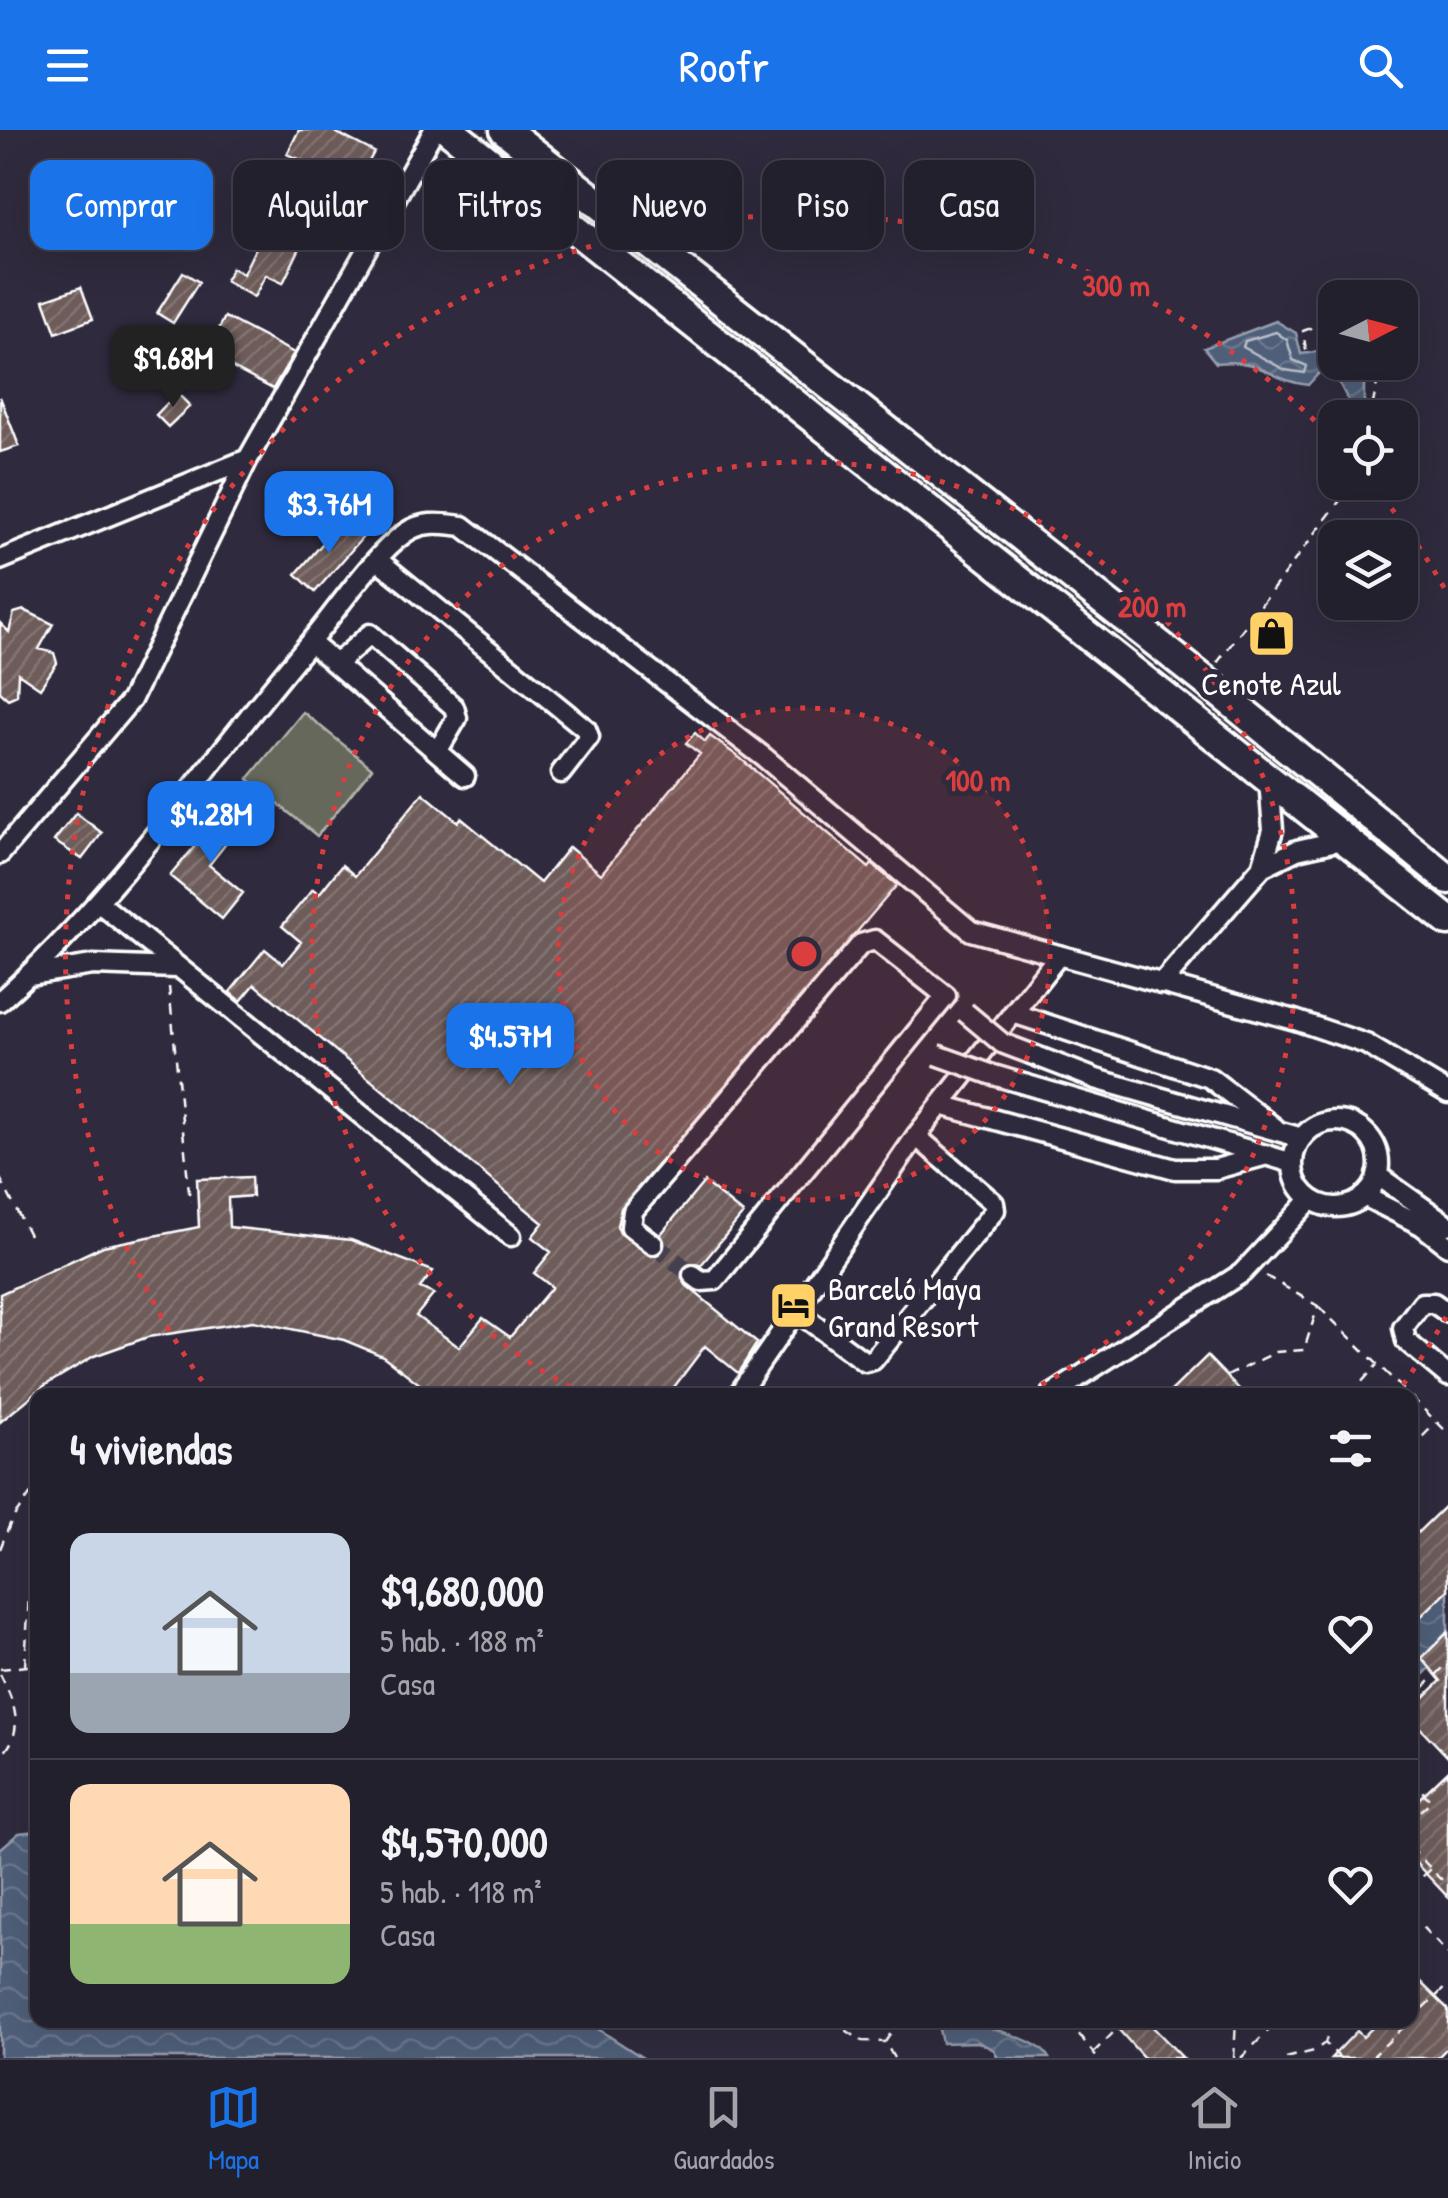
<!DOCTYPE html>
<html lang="es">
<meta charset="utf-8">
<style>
body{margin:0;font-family:"Patrick Hand",sans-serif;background:#2b2836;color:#f1f3f6;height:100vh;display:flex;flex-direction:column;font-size:38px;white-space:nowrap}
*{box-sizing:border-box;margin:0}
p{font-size:32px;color:#a3a3aa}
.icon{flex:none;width:55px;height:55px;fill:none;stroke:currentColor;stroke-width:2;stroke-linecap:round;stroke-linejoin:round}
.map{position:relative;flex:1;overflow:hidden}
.drawer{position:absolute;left:30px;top:1258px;width:1388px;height:640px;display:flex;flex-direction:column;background:#23202e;border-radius:20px;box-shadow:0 10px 40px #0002,0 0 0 2px #403e4a}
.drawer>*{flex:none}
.top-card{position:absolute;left:30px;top:30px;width:1390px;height:90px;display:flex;gap:20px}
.needle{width:65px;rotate:84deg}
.controls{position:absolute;left:1318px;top:150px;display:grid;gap:20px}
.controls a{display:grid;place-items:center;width:100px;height:100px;border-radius:20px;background:#23202e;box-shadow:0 10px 40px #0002,0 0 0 2px #403e4a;font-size:50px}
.price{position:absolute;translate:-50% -85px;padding:0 22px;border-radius:20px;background:#1a73e8;color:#fff;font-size:32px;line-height:65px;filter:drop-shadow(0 2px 5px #0008)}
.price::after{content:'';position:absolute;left:50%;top:60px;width:30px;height:22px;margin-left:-15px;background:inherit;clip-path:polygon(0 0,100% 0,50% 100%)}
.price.on{background:#222;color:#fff}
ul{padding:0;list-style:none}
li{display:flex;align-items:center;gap:30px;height:250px;padding:0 40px}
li+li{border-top:2px solid #403e4a}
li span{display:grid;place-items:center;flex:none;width:280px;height:200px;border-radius:20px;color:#555}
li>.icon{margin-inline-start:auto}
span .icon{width:120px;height:120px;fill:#fffc;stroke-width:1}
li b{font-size:42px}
h2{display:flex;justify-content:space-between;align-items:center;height:120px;padding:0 40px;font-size:42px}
.chip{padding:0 35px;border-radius:20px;background:#23202e;box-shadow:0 10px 40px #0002,0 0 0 2px #403e4a;font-size:35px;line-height:90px}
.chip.on{background:#1a73e8;color:#fff}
header{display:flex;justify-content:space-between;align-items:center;height:130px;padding:0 40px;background:#1a73e8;color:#fff;font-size:45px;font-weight:600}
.tabs{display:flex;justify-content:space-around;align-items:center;height:140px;border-top:2px solid #403e4a;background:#23202e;font-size:28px;color:#a3a3aa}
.tabs a{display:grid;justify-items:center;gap:5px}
.tabs .on{color:#1a73e8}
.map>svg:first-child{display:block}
.park{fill:#65685a;stroke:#b2b4ac;stroke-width:2.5}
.water{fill:url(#water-waves);stroke:#969faf;stroke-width:2.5}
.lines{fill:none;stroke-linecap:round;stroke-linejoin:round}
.shore{stroke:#b9bfc9;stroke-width:2.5}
.building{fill:url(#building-hatch);stroke:#fff;stroke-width:2.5}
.minor-tunnel{stroke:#443f50;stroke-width:18;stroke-dasharray:18 9;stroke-linecap:butt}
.minor-casing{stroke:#fff;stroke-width:25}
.highway-casing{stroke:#fff;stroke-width:35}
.path{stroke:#fff;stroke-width:2.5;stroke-dasharray:10 8;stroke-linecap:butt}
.minor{stroke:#2f2a3d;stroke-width:18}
.highway{stroke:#2f2a3d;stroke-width:28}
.minor-bridge-casing{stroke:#fff;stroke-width:25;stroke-linecap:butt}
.minor-bridge{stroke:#2f2a3d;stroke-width:18}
.ring{fill:none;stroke:#da3e3e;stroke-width:5;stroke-dasharray:5 10}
.labels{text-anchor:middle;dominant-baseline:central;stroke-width:10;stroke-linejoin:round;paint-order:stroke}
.poi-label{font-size:32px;fill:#fff;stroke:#2f2a3d}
.centre{fill:#da3e3e;stroke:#2f2a3d;stroke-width:5}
.ring-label{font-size:30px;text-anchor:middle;font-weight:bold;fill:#da3e3e;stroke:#2f2a3d;stroke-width:10;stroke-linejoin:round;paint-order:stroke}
</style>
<header><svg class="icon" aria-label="menu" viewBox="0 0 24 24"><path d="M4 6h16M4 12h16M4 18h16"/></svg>Roofr<svg class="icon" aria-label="search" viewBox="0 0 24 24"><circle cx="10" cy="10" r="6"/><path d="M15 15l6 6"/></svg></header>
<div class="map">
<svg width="1448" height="1928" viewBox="0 0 1448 1928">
<defs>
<pattern id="water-waves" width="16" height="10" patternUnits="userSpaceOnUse" patternTransform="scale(2.5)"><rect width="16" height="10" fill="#505f79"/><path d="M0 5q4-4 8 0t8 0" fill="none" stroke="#6a778d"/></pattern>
<pattern id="building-hatch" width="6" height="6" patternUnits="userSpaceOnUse" patternTransform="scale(2.5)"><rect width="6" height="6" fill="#6d5b5a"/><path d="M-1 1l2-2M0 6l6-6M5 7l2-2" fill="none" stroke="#837473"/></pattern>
</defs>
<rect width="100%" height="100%" fill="#2f2a3d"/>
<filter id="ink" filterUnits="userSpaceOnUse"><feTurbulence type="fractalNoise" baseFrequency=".01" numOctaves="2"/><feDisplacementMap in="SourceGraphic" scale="20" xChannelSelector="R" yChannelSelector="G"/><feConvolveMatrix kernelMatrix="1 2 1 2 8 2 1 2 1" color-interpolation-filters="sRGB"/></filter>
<g filter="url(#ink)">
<!-- park -->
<path class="park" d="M303,582l69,56 -55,68 -69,-57z"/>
<!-- water -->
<path class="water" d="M1276,191l20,12 5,21 34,-5v13l29,1v54h-15l-1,-17 -13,-25 -15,-3 -12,13c-41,-5 -44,-27 -92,-22l-12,-15z
M1448,1460v48l-4,-3 -22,23 9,9 -21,21v-66z
M37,1701l1,189h546l59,38h-643v-209l19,-16z
M937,1890c25,0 100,15 112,38h-51l-4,-8 -16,-8 -36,1z"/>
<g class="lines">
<!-- shore -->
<path class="shore" d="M1276,202l11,8 6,20 14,6 -2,7 -20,-3 -42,-23 2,-6z"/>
</g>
<!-- building -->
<path class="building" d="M299,0h32l43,22 -17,32 -70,-30z
M276,76l36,17 -29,60 -17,-8 -12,22 -29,-16 7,-13 11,6z
M183,142l16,10 -26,41 -16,-10z
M81,157l12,32 -37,14 -12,-33z
M225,187l69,36 -21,36 -67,-35z
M177,263l13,13 -22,21 -12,-12z
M0,267l19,49 -19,6z
M343,390l20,17 -48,55 -19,-18z
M24,480l29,14 -14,25 15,4 3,10 -17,25 -22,-15 -1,22 -9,4 -8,-7v-69l9,9 5,-19z
M1270,483l20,16 -9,11 -7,-5 -4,5 -14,-10z
M695,603l10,9 5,-6 30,22 129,110 3,-4 25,21 -276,323 -4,18 3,7 32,23 11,-5 -2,-17 43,-52 39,32 -42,51 -14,-1 -6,10 5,11 71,58 -19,30 -33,-27 -37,49h-234l-51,-39 -39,-16 -91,-19 -105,16 -54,19 -50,30 -44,36v-128l103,-48 96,-19 -2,-48 54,-2 1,19 -24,2 1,29 122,13 82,31 -13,17 14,6 -18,22 43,31 24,-29 27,19 42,-50 -18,-14 17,-21 -19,-15 11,-14 -288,-239 -14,17 -11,-9 35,-43 18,15 18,-22 -19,-16 31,-37 6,5 23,-29 13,11 68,-83 35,29 3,-4 79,65 29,-36 32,27 99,-120 -14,-11z
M230,674l17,13 -38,48 34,28 -21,26 -52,-43z
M76,683l26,20 -20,26 -28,-18z
M1207,1226l38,39h-78z
M1448,1373v87l-38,37v-87z
M1448,1502v125l-38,-40v-6l31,-30 -19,-23z
M1448,1641v126l-38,-40v-50z
M1410,1842l38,37v38l-11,11h-106l26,-27 6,6 17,-17h30z
M1110,1890h36l37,38h-39z"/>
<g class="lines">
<!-- minor-tunnel -->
<path class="minor-tunnel" d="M653,1114l40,31"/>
<defs>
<path id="minor" d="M0,430l248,-101
M379,431l207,168 3,8 -28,36
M310,512l155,134
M336,534l34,-30 84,73 3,11 -19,32
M0,724l131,-154 117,-241 186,-329
M1262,737l11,-37 -4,-50
M98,772l413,334
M29,845l64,-10 83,3
M1161,854l101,-117 35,-17 49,-11
M0,871c118,-105 208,-239 309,-358 28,-32 62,-86 96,-110 18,-13 38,-9 58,-7l302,232 206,173 324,89 71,24 82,49
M1013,883l197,65 65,50
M1002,913l94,36 206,59
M990,944l303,89
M941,975l234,64h41l51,-14
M1293 1034a43 43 0 1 1 86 0a43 43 0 1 1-86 0Z
M1377,1045l71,50
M1364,1066l57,29 27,21
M653,1114l-22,-17 2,-16 228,-267 14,-4 71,56 -231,284 -14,1 -8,-6
M795,1180l70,52 8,-2 122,-150 -1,-7 -78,-67
M1448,1183l-14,-10h-12l-19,25 3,13 42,35
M738,1265l178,-259 143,-181
M1051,1265l191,-122 69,-74"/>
<path id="highway" d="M449,0l999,791
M505,0l699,550 244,199"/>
</defs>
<!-- minor casing -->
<use href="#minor" class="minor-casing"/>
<!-- highway casing -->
<use href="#highway" class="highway-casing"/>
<!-- path -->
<path class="path" d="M1306,220l-3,-19 32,-12
M1369,232l9,17 -8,39
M1217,533l137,-181
M169,857l21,215
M0,1048l29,57
M1319,1177l90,88
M1227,1246l49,-24 28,-2 14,-44 -52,-30
M212,1265h25
M1350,1265l27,-30
M1411,1267l37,36
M1410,1319l26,-26
M0,1419l12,-30 26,-35
M25,1536l4,-72 9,-31
M0,1539l38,-4
M0,1544c14,28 27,57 0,83
M1410,1571l38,-38
M1410,1648l21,23 -21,19
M1410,1717l38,39
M1410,1759l20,-20
M1410,1784l38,40
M831,1890l31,21 23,1
M1068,1890l29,38
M1332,1890l-7,23 15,15
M1093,1923l33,-33
M894,1928l-9,-16 15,-22
M1234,1928l2,-38
M1241,1928l38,-38
M1286,1928l28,-7 11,-8
M1371,1928l77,-73"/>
<!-- minor -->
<use href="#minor" class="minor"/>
<!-- highway -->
<use href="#highway" class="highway"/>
<defs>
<path id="minor-bridge" d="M965,882l37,31
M937,925l53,19"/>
</defs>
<!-- minor-bridge casing -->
<use href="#minor-bridge" class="minor-bridge-casing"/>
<!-- minor-bridge -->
<use href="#minor-bridge" class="minor-bridge"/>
</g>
</g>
<!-- distance rings -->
<circle cx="804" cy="824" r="246" fill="#da3e3e" fill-opacity=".12"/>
<g class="ring">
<circle cx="804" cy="824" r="246"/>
<path d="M584 1264A492 492 0 1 1 1024 1264"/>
<path d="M1446 1187A738 738 0 0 1 1397 1263M211 1263A738 738 0 0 1 1335 311M1373 355A738 738 0 0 1 1446 461"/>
</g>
<!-- icons -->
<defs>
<symbol id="shop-square" viewBox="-11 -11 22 22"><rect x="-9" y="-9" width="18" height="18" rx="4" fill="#ffd166" stroke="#2f2a3d"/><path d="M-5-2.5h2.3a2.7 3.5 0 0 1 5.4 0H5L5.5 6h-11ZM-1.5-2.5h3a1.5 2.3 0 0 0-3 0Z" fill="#111"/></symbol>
<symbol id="hotel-square" viewBox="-11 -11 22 22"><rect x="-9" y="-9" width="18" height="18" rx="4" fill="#ffd166" stroke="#2f2a3d"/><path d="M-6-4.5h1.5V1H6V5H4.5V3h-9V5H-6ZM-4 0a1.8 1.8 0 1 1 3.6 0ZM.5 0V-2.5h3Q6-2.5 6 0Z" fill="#111"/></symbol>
</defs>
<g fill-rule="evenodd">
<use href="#shop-square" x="1244" y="476" width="55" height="55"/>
<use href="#hotel-square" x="766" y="1148" width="55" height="55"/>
</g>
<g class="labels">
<!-- poi labels -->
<g class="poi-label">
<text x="1271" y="553">Cenote Azul</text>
<text x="828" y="1158" text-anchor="start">Barceló Maya<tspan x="828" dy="37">Grand Resort</tspan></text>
</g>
</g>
<circle cx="804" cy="824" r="15" class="centre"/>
<g class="ring-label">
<text x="1116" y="166">300 m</text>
<text x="1152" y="487">200 m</text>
<text x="978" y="661">100 m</text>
</g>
</svg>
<div class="controls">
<a><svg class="needle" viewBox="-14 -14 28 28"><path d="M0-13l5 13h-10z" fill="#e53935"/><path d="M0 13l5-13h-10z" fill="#a3a3aa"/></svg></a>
<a><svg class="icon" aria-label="locate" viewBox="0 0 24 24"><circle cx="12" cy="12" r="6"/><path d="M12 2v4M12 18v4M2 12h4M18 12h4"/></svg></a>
<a><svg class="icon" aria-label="layers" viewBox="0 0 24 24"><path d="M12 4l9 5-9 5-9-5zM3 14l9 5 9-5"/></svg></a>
</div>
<b class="price on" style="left:173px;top:280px">$9.68M</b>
<b class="price" style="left:329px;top:426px">$3.76M</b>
<b class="price" style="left:211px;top:736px">$4.28M</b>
<b class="price" style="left:510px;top:958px">$4.57M</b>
<div class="top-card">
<a class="chip on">Comprar</a>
<a class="chip">Alquilar</a>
<a class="chip">Filtros</a>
<a class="chip">Nuevo</a>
<a class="chip">Piso</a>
<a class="chip">Casa</a>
</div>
<section class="drawer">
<h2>4 viviendas<svg class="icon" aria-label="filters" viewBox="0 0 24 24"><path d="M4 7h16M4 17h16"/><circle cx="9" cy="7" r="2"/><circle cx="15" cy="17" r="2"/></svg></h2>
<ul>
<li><span style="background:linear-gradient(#c9d6e8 70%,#9aa5b1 0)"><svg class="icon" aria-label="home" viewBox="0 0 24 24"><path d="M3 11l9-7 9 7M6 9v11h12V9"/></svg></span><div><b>$9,680,000</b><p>5 hab. · 188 m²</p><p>Casa</p></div><svg class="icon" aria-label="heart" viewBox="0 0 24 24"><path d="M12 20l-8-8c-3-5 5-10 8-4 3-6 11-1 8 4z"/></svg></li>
<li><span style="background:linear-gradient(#ffd9b3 70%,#8fb573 0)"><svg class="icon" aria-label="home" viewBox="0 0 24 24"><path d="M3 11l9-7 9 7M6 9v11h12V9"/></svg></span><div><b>$4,570,000</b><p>5 hab. · 118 m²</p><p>Casa</p></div><svg class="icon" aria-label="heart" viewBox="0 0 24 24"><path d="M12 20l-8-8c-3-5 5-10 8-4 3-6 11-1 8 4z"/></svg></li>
</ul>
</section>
</div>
<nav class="tabs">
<a class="on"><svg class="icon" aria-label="map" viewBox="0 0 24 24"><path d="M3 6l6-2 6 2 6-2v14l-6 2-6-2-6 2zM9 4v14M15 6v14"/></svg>Mapa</a>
<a><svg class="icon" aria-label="saved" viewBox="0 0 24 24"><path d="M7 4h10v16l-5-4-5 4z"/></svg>Guardados</a>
<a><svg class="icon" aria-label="home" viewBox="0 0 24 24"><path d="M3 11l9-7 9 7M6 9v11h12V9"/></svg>Inicio</a>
</nav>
